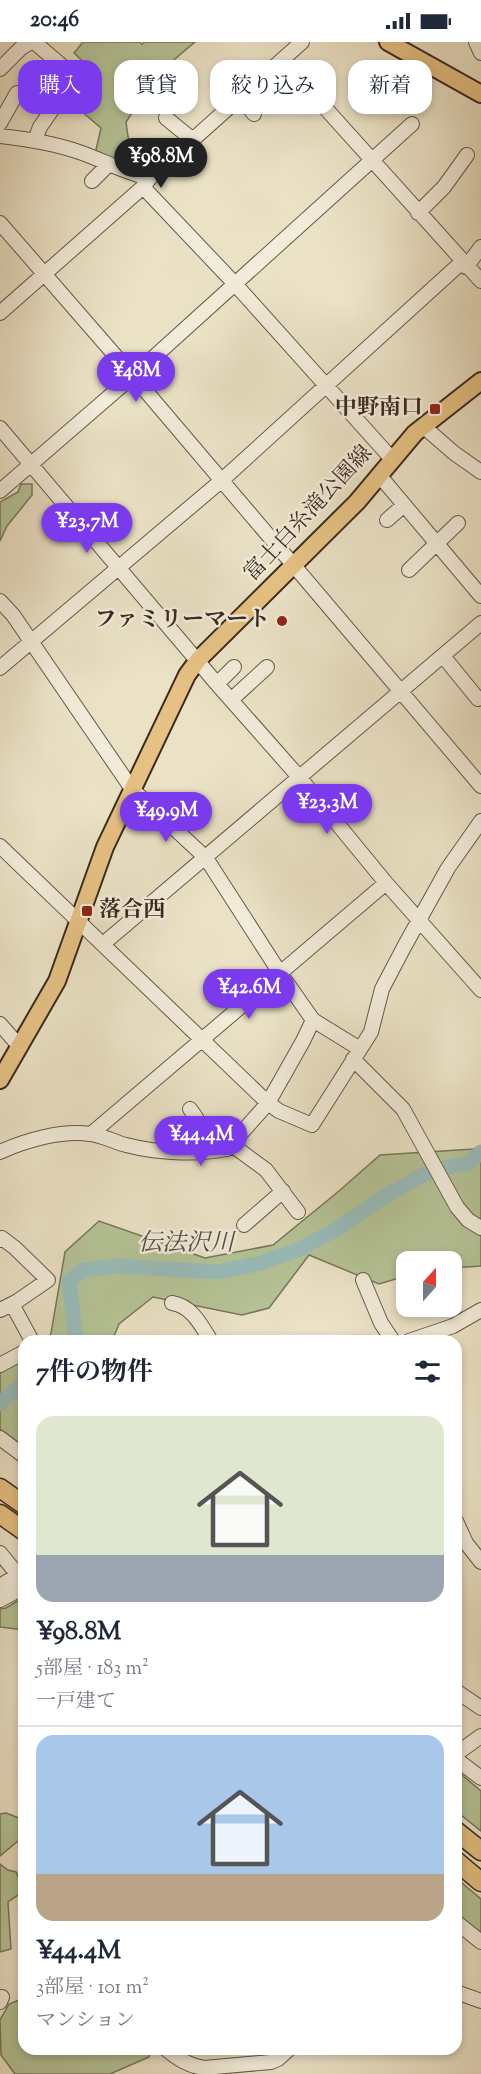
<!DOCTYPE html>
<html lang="ja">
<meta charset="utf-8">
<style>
body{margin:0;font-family:"Sorts Mill Goudy","Noto Serif JP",serif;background:#f6f6f7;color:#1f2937;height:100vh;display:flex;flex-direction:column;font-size:22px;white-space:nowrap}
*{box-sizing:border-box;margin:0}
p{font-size:20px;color:#747a83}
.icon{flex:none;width:33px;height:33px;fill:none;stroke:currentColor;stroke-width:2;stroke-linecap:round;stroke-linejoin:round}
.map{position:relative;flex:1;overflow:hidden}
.sheet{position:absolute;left:18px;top:1293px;width:444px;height:720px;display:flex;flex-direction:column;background:#fff;border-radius:18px;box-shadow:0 3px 9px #0003}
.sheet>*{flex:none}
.guide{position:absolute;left:18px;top:18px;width:446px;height:54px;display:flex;gap:12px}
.needle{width:39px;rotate:21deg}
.buttons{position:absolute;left:396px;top:1209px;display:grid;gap:12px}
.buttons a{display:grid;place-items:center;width:66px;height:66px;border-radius:12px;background:#fff;box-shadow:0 3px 9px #0003;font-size:30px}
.price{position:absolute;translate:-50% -51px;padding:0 14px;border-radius:21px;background:#7c3aed;color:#fff;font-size:20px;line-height:39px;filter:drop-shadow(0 2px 3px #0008)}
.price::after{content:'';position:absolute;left:50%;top:36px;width:18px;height:14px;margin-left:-9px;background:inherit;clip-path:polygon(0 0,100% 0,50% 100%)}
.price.on{background:#222;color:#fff}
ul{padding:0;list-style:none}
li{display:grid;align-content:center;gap:12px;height:318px;padding:0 18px}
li+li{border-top:2px solid #e0e1e3}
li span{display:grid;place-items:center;height:186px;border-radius:18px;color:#555}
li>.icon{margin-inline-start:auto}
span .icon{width:108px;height:108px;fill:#fffc;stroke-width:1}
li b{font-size:26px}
h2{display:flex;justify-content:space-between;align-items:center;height:72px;padding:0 18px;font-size:26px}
.chip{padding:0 21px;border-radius:18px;background:#fff;box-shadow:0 3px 9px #0003;font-size:21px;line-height:54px}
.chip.on{background:#7c3aed;color:#fff}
.status{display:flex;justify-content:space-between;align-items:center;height:42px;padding:0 30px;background:#fff;direction:ltr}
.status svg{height:16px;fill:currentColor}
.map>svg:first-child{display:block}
.green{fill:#b5c497;stroke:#78765c;stroke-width:1.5}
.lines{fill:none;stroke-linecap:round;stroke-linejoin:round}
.river{stroke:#99bdbb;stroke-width:15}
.minor-casing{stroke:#67574a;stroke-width:16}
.major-casing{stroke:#3b2921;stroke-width:20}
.highway-casing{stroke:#3b2921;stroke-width:21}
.minor{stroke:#f2ecda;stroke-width:14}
.major{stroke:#e6c183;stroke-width:16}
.highway{stroke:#e6c183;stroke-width:18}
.poi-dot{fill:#8f2418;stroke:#f2ecda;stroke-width:2}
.labels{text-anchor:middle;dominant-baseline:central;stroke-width:5;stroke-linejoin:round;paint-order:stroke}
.poi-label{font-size:22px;font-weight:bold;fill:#3b2921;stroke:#f2ecda;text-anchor:end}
.street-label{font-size:22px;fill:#3b2921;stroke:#f2ecda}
.water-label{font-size:24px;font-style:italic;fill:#524e48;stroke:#f2ecda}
</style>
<div class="status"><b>20:46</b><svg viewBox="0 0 49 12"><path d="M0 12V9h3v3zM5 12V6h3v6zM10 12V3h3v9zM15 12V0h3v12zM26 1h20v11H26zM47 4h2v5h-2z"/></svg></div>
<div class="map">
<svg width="481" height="2032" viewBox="0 0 481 2032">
<rect width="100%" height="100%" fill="#ebe2c6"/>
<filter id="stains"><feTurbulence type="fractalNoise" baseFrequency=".00333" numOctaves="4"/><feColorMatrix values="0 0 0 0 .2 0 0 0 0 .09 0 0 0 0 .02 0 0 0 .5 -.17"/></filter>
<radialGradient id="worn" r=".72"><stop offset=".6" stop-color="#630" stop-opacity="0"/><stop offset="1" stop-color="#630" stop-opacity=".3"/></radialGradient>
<!-- green -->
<path class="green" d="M83,0h56l3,2 3,-2h50l-26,22 -26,32 -17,26 7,49 -38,-17 6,-26 -21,-18 20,-32 -26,-25z
M21,442h11v11l-25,31 -7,15v-39l18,-10z
M474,1107l7,5v112l-29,2v-6h-46v14l-27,8 -70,-29 -40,53 -27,7 -89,-18 -34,27 -7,17h-65l3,-2 15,-87 34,-31 106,37 68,-13 66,-54 41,-36z
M24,1315v90l-24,-18v-56z
M24,1555v33l-24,-3v-18l6,-1z
M456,1728l25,21v40l-25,-20z
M6,1771l18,7v16l-24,20v-42z
M0,1822l8,6 8,2 8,19 -16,11 3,47 -11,3z
M456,1836l25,21v36l-25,-21z
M24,1956v51h126l-1,8 -39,17h-95l-14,-19 -1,-35 9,-16z"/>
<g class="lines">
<!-- river -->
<path class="river" d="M74,1299l1,-11 -6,-49 15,-11 32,-4 101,6 44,-9 37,-13 39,-21 42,-29 44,-25 28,-9 16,-2 14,-12
M0,1362l11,-11 13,-8"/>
<defs>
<path id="minor" d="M34,0l41,35 -35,50 -5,13
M476,0l5,11
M282,18l199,221
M0,27l21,-21 10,-6
M240,55l14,17
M166,76l27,22
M0,81l17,-30
M0,94c27,3 53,7 79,16 24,8 46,21 71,26
M92,139l17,-17
M143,145l92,97 157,175
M418,171l26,-26 23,-32
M0,181l133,153 348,410
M466,225l15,-20
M0,271l143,-126 7,-9 152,-136
M423,384l31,27 27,19
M0,386l217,256 82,93 87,106 95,107
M379,433l102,121
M0,449l133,-115 279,-252
M387,478l17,-15
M409,528l49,-47
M0,559l13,14 119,174 74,69 74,115 33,47 47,29
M443,614l35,43
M0,626l221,-187 241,-219
M217,642l17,-17
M231,658l36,-33
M0,804l268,257 11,8 33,14 59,-93 11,-43 22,-42 44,-79 33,-47
M103,902l378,-321
M0,982l20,23
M353,1017l50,50 54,98 11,13 13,8
M190,1067c13,17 15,22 6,42
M91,1092l295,-251
M232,1103l34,25 32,42
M0,1110c26,-12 62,-22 90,-18 12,1 24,8 36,11 31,8 69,10 101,4l41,-46 35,-62 10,-21
M244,1183l39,-34
M0,1198l2,-2 13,10 33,32 -32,22 -16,8
M363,1238l18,43 12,18
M172,1261c20,3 29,22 39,38
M12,1262l20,37
M409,1299l44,-15 28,-16
M0,1323l24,-13
M0,1396l24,18
M456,1479l10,22 15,19
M0,1511l18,22 -18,11
M0,1558l24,-13
M456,1649l25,17
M456,1712l25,-18
M456,1717l25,19
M456,1880l25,20
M456,1950l25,9
M0,1960l2,-5
M166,2007c12,10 23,17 38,19l67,-6 7,-3 11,-10"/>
<path id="major" d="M388,0l93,52
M0,1038l57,-99 48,-134 82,-172 11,-15 159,-158 58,-69 66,-52"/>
<path id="highway" d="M0,1446l24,17
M0,1472l24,17
M456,1789l25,20
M456,1819l25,21"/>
</defs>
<!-- minor casing -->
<use href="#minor" class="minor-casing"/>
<!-- major casing -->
<use href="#major" class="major-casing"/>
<!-- highway casing -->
<use href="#highway" class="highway-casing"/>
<!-- minor -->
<use href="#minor" class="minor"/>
<!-- major -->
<use href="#major" class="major"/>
<!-- highway -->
<use href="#highway" class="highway"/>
</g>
<!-- markers -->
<g class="poi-dot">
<rect x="429" y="361" width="12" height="12" rx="3"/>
<circle cx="282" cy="579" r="6"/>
<rect x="81" y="863" width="12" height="12" rx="3"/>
</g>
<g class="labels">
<!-- poi labels -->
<g class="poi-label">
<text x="423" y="367">中野南口</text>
<text x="270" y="579">ファミリーマート</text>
<text x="99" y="869" text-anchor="start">落合西</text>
</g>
<!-- street labels -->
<g class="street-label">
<text transform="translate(309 472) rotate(-47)">富士白糸滝公園線</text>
</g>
<!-- water labels -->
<g class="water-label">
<text x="186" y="1202">伝法沢川</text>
</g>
</g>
<rect width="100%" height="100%" filter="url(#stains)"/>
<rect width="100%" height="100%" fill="url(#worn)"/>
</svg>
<div class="buttons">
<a><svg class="needle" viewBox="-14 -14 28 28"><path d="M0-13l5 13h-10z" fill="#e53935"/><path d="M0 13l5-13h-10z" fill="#747a83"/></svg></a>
</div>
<b class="price on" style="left:161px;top:147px">¥98.8M</b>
<b class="price" style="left:136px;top:361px">¥48M</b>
<b class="price" style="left:87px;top:512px">¥23.7M</b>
<b class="price" style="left:327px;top:793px">¥23.3M</b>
<b class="price" style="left:166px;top:801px">¥49.9M</b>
<b class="price" style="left:249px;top:978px">¥42.6M</b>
<b class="price" style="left:201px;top:1125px">¥44.4M</b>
<div class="guide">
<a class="chip on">購入</a>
<a class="chip">賃貸</a>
<a class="chip">絞り込み</a>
<a class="chip">新着</a>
</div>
<section class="sheet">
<h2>7件の物件<svg class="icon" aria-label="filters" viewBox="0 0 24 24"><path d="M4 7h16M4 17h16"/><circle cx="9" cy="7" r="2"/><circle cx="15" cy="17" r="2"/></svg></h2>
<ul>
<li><span style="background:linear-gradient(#dfe7d0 75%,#9aa5b1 0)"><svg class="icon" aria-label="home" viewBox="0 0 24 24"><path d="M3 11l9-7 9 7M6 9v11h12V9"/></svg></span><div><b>¥98.8M</b><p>5部屋 · 183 m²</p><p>一戸建て</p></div></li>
<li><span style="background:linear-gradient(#a9c7e8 75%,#b9a48a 0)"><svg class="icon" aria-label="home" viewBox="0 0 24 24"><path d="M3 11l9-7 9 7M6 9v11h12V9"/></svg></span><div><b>¥44.4M</b><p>3部屋 · 101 m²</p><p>マンション</p></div></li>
</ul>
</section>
</div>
